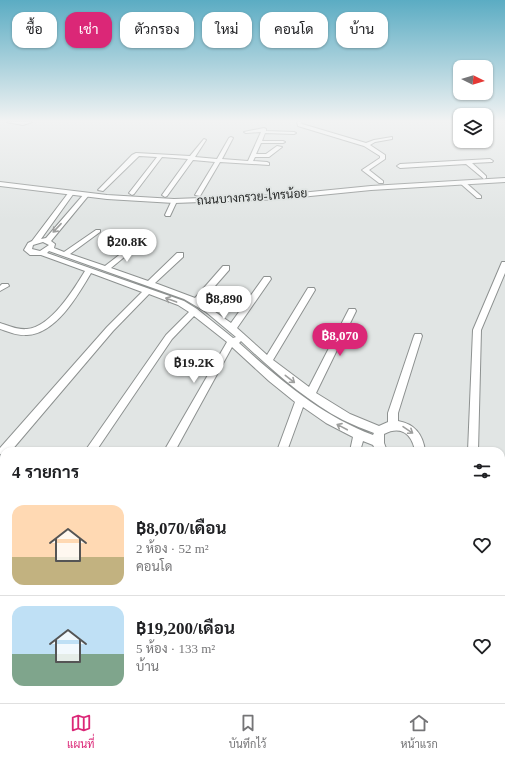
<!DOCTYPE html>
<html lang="th">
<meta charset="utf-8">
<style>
body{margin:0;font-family:"Times New Roman",Sarabun,serif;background:#f6f6f6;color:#202124;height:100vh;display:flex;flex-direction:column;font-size:15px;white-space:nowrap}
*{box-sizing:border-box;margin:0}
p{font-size:13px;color:#757577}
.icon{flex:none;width:22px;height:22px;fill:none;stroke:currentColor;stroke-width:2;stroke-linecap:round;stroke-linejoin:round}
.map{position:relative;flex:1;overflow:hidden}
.panel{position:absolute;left:0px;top:447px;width:505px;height:256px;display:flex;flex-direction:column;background:#fff;border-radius:12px 12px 0 0;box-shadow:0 1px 3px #0004}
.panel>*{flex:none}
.guide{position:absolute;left:12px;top:12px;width:481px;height:36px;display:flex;gap:8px}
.needle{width:26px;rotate:95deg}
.tools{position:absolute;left:453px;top:60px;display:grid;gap:8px}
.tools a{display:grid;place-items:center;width:40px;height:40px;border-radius:8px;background:#fff;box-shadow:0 1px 3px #0004;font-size:20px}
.price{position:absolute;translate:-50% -34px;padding:0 9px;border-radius:14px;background:#fff;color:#222;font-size:13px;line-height:26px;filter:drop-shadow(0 1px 2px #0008)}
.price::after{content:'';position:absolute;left:50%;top:24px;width:12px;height:9px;margin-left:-6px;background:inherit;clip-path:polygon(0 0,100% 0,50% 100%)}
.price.active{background:#db2777;color:#fff}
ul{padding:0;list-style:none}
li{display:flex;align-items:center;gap:12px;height:100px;padding:0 12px}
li+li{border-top:1px solid #e0e0e0}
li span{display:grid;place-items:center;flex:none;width:112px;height:80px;border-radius:12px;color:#555}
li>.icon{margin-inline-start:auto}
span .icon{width:48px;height:48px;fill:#fffc;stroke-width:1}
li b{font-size:17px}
h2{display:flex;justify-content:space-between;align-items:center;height:48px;padding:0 12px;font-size:17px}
.tag{padding:0 14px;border-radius:12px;background:#fff;box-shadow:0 1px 3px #0004;font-size:14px;line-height:36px}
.tag.active{background:#db2777;color:#fff}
.tabs{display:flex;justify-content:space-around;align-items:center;height:56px;border-top:1px solid #e0e0e0;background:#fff;font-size:11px;color:#757577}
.tabs a{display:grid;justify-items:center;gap:2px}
.tabs .active{color:#db2777}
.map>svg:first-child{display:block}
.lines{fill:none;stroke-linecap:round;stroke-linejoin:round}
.minor-casing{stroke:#8d9190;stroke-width:2}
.major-casing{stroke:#8d9190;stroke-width:2}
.minor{fill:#fff;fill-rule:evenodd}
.major{fill:#fff;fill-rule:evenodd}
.oneway{stroke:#9e9f9e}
.labels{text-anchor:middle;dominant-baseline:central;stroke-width:4;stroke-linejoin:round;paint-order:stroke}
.far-street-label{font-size:12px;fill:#272928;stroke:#e1e5e4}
</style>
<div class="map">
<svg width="505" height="703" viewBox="0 0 505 703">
<rect width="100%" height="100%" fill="#e1e5e4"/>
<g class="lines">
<defs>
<path id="minor" d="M7,122h25l-9,3z
M297,122h4l1,2 64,19 8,-3 18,-3v2l-17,3 -5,3 15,10v4l-16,11 14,11v2h-4l-17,-13 18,-12v-2l-16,-10 -66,-20z
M264,128l2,1v2l28,1 2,1 -2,1 -29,-1 -3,8h21l2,1 -2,1h-22l-5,11h10l11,-8 5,1 -13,10h-14l-2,4 14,1 2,1v2l-49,-3 -20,34 -5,-1 20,-33 -22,-2 -26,36 -2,1 -3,-2 26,-36 -26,-2 -28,37 -2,1 -3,-2 28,-36 -18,-1 -36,35 -5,-1 34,-35 4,-2 54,3 14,-17 2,1 -11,17 22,2 12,-21 2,-1 2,1 -11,21 26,2 13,-29 -15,1 -2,-1z
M490,159l3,2 -1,1 -20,1 14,13v2l-2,1 -18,-15 -66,4 -3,-2 3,-2z
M461,182h4l16,14v2h-4l-16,-14z
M71,191l3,2 -33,46 5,-1 38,-44 5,1 -38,46 4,3 -1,4 10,4 32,-22h4v2l-30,22 35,12 31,-24h4v2l-29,24 37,13 29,-28h6v4l-28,26 40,15 28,-32h6v4l-28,32 30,21 33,-46h6l1,2 -34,49 30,27 41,-67h6l1,2 -42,70 36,27 39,-76 1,-2h6l1,2 -40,82 34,21 29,12 9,-4v-9l26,-77 1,-2h6l1,2 -24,77v8c17,3 25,14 27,30h-10c-3,-17 -14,-26 -31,-17v9l3,8h-11l-3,-6 -10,-4 -3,10h-10l3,-14 -27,-14 -23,-16 -16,44h-10l18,-49 -26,-21 -37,-34 -57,104h-11l63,-109 -33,-26 -22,23 -76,112h-11l81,-116 23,-23 -11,-7 -29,-11 -36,37 -102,120h-7v5l-4,-2v-6l107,-121 35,-35 -51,-19c-13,22 -35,61 -64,62 -9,1 -18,-3 -27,-6v-6c9,3 18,7 27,6 24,-2 47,-40 58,-58l-44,-16h-11l-6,-5 4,-7 4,-2 37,-49zM43,242l6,3 -9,6 -8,-2 1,-4zM49,251l135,48 22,13 30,25 -3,1 -36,-29 -13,-8 -137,-48zM241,341c30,28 65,60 102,79 10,5 21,9 31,13l-1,2c-52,-20 -93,-55 -134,-92z
M172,200l5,1 -7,15h-4l-1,-1z
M502,262h3v11l-24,57 -3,121h-10l5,-121z
M2,284h6l1,2 -9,5v-5z
M501,464l4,1v10l-4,-1z
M4,578v19l-4,2v-19z
M501,595l4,2v55l-4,-1z"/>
<path id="major" d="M505,178v4l-134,8 -91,9 -106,4 -67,-4 -107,-13v-4l107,13 67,4 106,-4 91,-9z"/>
</defs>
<!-- minor casing -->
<use href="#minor" class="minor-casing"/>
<!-- major casing -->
<use href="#major" class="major-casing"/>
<!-- minor -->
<use href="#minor" class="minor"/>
<!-- major -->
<use href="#major" class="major"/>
</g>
<!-- one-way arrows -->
<defs><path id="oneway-shaft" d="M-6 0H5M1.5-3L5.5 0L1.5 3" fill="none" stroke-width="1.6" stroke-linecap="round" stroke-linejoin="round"/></defs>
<g class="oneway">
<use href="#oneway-shaft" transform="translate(57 228) rotate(133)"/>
<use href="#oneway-shaft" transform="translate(171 300) rotate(-160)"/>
<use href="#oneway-shaft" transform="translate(290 379) rotate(38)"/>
<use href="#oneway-shaft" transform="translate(342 427) rotate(-152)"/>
<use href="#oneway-shaft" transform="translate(408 430) rotate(34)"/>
</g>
<!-- sky -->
<linearGradient id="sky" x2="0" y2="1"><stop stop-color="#5bacc3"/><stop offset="0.55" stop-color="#f2f3f3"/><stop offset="1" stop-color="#f2f3f3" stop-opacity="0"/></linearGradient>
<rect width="505" height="220" fill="url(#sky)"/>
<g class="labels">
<!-- far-street labels -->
<g class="far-street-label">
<text transform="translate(252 197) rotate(-4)">ถนนบางกรวย-ไทรน้อย</text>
</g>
</g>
</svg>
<div class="tools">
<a><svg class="needle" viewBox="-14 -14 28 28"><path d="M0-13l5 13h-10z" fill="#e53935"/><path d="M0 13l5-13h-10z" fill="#757577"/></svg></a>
<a><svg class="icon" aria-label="layers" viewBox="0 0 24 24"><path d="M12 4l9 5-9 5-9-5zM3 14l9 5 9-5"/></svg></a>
</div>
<b class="price" style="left:127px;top:263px">฿20.8K</b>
<b class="price" style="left:224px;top:320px">฿8,890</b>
<b class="price active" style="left:340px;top:357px">฿8,070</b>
<b class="price" style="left:194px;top:384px">฿19.2K</b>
<div class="guide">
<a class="tag">ซื้อ</a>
<a class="tag active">เช่า</a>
<a class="tag">ตัวกรอง</a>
<a class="tag">ใหม่</a>
<a class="tag">คอนโด</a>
<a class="tag">บ้าน</a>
</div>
<section class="panel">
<h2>4 รายการ<svg class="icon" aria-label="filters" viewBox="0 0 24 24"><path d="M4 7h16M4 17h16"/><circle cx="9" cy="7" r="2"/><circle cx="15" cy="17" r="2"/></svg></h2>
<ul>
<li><span style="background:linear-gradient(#ffd9b3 65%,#c2b280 0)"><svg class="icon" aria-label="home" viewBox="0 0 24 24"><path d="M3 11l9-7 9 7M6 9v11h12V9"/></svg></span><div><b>฿8,070/เดือน</b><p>2 ห้อง · 52 m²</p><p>คอนโด</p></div><svg class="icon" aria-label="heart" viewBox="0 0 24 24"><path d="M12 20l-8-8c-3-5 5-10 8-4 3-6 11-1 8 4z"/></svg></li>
<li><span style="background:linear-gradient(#bfe0f5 60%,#7fa58c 0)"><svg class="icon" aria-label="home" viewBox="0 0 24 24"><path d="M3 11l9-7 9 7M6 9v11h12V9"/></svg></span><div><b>฿19,200/เดือน</b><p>5 ห้อง · 133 m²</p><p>บ้าน</p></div><svg class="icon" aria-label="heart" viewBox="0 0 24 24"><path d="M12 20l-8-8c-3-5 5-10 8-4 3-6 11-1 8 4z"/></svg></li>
</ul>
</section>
</div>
<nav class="tabs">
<a class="active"><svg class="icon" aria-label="map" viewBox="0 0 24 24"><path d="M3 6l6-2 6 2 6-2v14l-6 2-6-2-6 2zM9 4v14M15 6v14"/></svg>แผนที่</a>
<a><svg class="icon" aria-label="saved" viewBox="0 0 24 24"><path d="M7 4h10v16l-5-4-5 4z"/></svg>บันทึกไว้</a>
<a><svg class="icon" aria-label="home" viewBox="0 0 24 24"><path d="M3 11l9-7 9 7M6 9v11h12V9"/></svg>หน้าแรก</a>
</nav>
